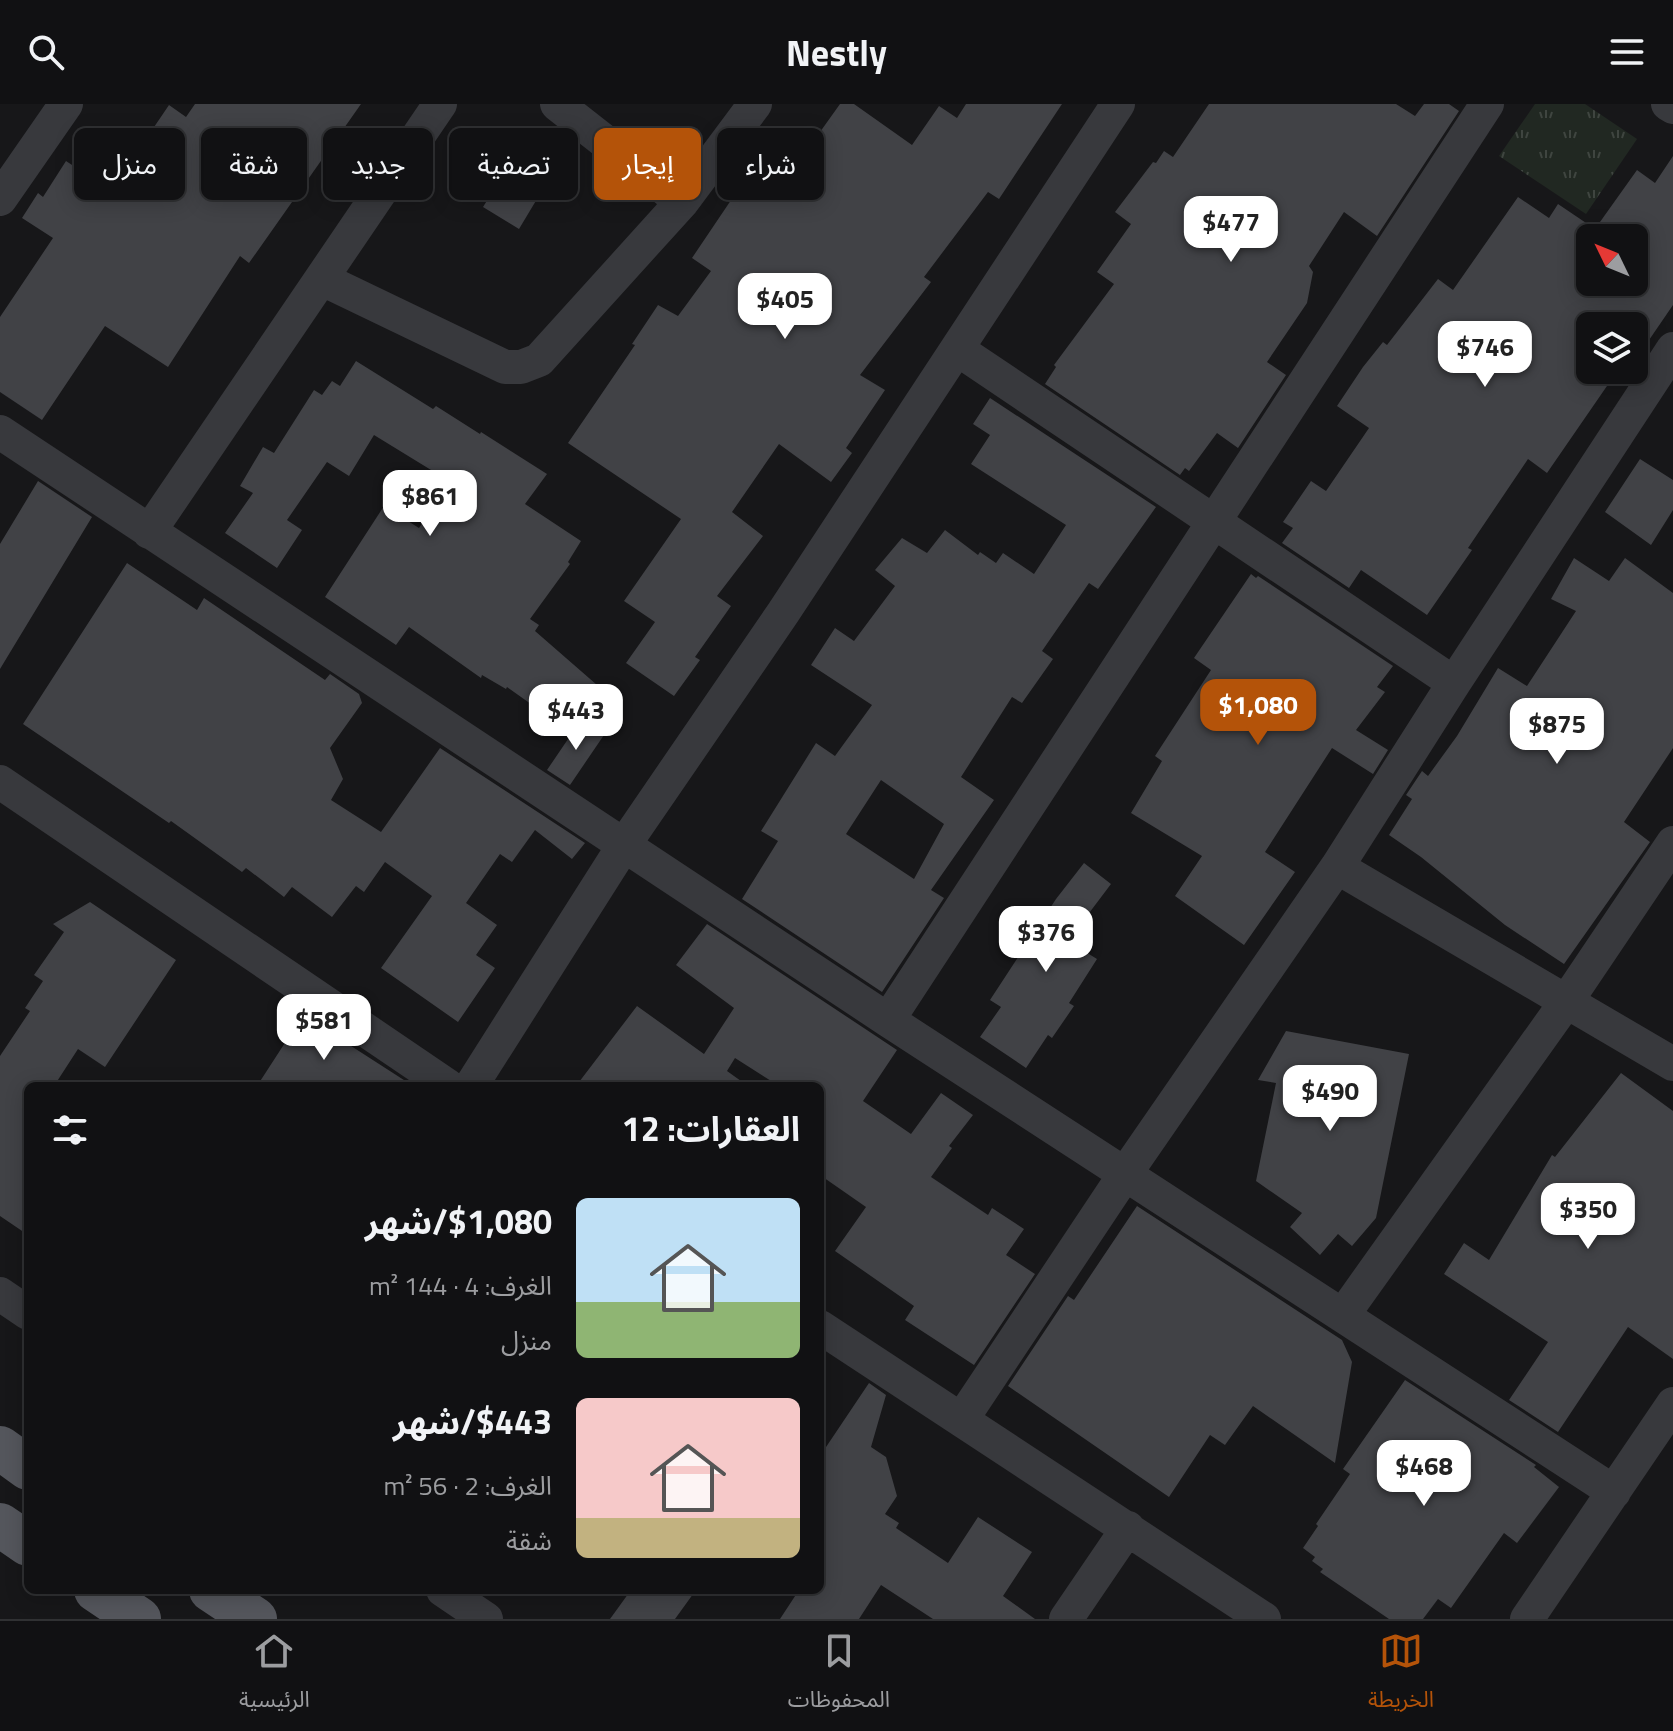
<!DOCTYPE html>
<html lang="ar">
<meta charset="utf-8">
<style>
body{margin:0;font-family:"Titillium Web","Noto Sans Arabic",sans-serif;background:#1a1a1c;color:#f1f3f6;direction:rtl;height:100vh;display:flex;flex-direction:column;font-size:30px;white-space:nowrap}
*{box-sizing:border-box;margin:0}
p{font-size:26px;color:#9c9da0}
.icon{flex:none;width:44px;height:44px;fill:none;stroke:currentColor;stroke-width:2;stroke-linecap:round;stroke-linejoin:round}
.map{position:relative;flex:1;overflow:hidden;direction:ltr}
.drawer{position:absolute;left:24px;top:978px;width:800px;height:512px;display:flex;flex-direction:column;background:#111113;border-radius:12px;box-shadow:0 4px 20px #0003,0 0 0 2px #303133;direction:rtl}
.drawer>*{flex:none}
.hud{position:absolute;left:24px;top:24px;width:800px;height:72px;direction:rtl;display:flex;gap:16px}
.needle{width:52px;rotate:313deg}
.controls{position:absolute;left:1576px;top:120px;display:grid;gap:16px}
.controls a{display:grid;place-items:center;width:72px;height:72px;border-radius:12px;background:#111113;box-shadow:0 4px 20px #0003,0 0 0 2px #303133;font-size:40px}
.price{position:absolute;translate:-50% -68px;padding:0 18px;border-radius:16px;background:#fff;color:#222;font-size:26px;line-height:52px;filter:drop-shadow(0 2px 4px #0008)}
.price::after{content:'';position:absolute;left:50%;top:48px;width:24px;height:18px;margin-left:-12px;background:inherit;clip-path:polygon(0 0,100% 0,50% 100%)}
.price.active{background:#b45309;color:#fff}
ul{padding:0;list-style:none}
li{display:flex;align-items:center;gap:24px;height:200px;padding:0 24px}
li span{display:grid;place-items:center;flex:none;width:224px;height:160px;border-radius:12px;color:#555}
li>.icon{margin-inline-start:auto}
span .icon{width:96px;height:96px;fill:#fffc;stroke-width:1}
li b{font-size:34px}
h2{display:flex;justify-content:space-between;align-items:center;height:96px;padding:0 24px;font-size:34px}
.chip{padding:0 28px;border-radius:12px;background:#111113;box-shadow:0 4px 20px #0003,0 0 0 2px #303133;font-size:28px;line-height:72px}
.chip.active{background:#b45309;color:#fff}
header{display:flex;justify-content:space-between;align-items:center;height:104px;padding:0 24px;background:#111113;font-size:36px;font-weight:700}
.menu{display:flex;justify-content:space-around;align-items:center;height:112px;border-top:2px solid #303133;background:#111113;font-size:22px;color:#9c9da0}
.menu a{display:grid;justify-items:center;gap:4px}
.menu .active{color:#b45309}
.map>svg:first-child{display:block}
.grass{fill:url(#grass-tufts)}
.building{fill:#414246;fill-rule:evenodd}
.lines{fill:none;stroke-linecap:round;stroke-linejoin:round}
.minor{stroke:#38393d;stroke-width:34}
.primary{stroke:#54565c;stroke-width:44}
</style>
<header><svg class="icon" aria-label="menu" viewBox="0 0 24 24"><path d="M4 6h16M4 12h16M4 18h16"/></svg>Nestly<svg class="icon" aria-label="search" viewBox="0 0 24 24"><circle cx="10" cy="10" r="6"/><path d="M15 15l6 6"/></svg></header>
<div class="map">
<svg width="1673" height="1515" viewBox="0 0 1673 1515">
<defs>
<pattern id="grass-tufts" width="24" height="20" patternUnits="userSpaceOnUse" patternTransform="scale(2)"><rect width="24" height="20" fill="#212822"/><path d="M3 7l-1-3M5 7V3M7 7l1-3M15 17l-1-3M17 17v-4M19 17l1-3" fill="none" stroke="#3f4540"/></pattern>
</defs>
<rect width="100%" height="100%" fill="#171719"/>
<!-- grass -->
<path class="grass" d="M1535,0h50l52,35 -51,75 -87,-58z"/>
<!-- building -->
<path class="building" d="M195,0h166l-112,159 -9,-7 -72,111 -63,-41 -63,94 -42,-28v-75l53,-79 -31,-20 16,-25 5,4 23,-36 29,19 22,-29 14,10 38,-56 17,12z
M840,0h14l58,41 27,-39 18,12 9,-14h96l-63,95 -11,-7 -64,85 7,5 -71,93 25,15 -39,58 6,5 -21,29 -52,-38 -47,68 31,24 -46,60 14,10 -36,51 5,3 -26,36 -48,-33 29,-41 -31,-21 57,-82 -113,-76 67,-98 -3,-1 26,-39 20,11 33,-45 -19,-13 60,-89 28,19z
M1209,0h187l19,12 9,-12h25l10,7 -82,125 -33,-24 -35,54 4,6 -6,31 -40,59 19,13 -48,73 -21,-15 -28,38 -4,-3 -5,7 -135,-91 11,-17 -2,-2 60,-81 -17,-12 34,-48 -16,-12 38,-50 3,1 8,-12 9,6z
M517,49l35,21 -33,55 -36,-22z
M1673,52v149l-39,57v-36h-44v44h28l-71,103 -19,-14 -60,89 4,2 -45,65 -66,-45 -12,18 -67,-45 11,-15 -10,-6 28,-41 15,10 43,-63 -32,-22 26,-39 20,-25 4,3 51,-66 15,11 65,-93 31,21 9,-14 37,25 42,-59 18,13zM1590,134h44v44h-44z
M356,257l77,48 3,-3 44,28 1,-2 66,42 -22,30 56,37 -13,21 2,2 -40,55 9,6 -4,6 62,54 -31,44 -59,-42 -1,2 -24,-14 -1,3 -72,-51 -13,18 -71,-48 59,-91 35,22 30,-47 -75,-46 -25,41 -22,-14 -40,58 15,10 -25,38 -52,-35 28,-40 -13,-7 23,-39 11,6 40,-63 8,5 10,-14 8,5z
M990,294l166,109 -58,82 -9,-6 -47,68 11,8 -31,44 -10,-6 -51,80 33,23 -63,90 13,8 -62,94 -140,-93 36,-58 -17,-10 55,-88 19,13 37,-51 -61,-40 24,-37 19,13 41,-55 -20,-16 27,-32 25,15 18,-23 33,25 2,-3 16,11 7,-10 31,21 32,-49 -95,-61 19,-29 -17,-11zM881,676l63,44 -30,55 -68,-45z
M1640,355l33,21v30l-22,35 -46,-33z
M38,377l54,36 -92,152v-125z
M1574,454l35,23 16,-23 48,35v155l-49,74 26,20 -86,122 -59,-39 -84,-68 -32,-22 23,-36 -6,-4 16,-24 6,5 29,-40 41,-68 29,18 49,-75 -25,-12z
M127,459l70,47 7,-12 121,82 5,-6 29,20 3,9 -32,45 13,31 -12,21 50,32 59,-84 145,95 -13,16 -37,-29 -23,32 -12,-8 -34,49 31,22 -21,30 19,13 -37,54 -77,-54 51,-72 -47,-34 -21,30 -8,-6 -24,31 -40,-30 -8,10 -38,-29 -4,4 -71,-51 -2,2 -146,-99z
M1251,470l5,4 2,-2 135,90 -16,21 8,5 -29,38 32,20 -15,24 -41,-26 -67,104 30,20 -51,73 -69,-49 27,-40 -71,-43 31,-52 -7,-5 56,-86 -17,-12z
M581,616l23,15 -34,50 -23,-15z
M1084,759l27,21 -43,57 29,18 -28,44 5,3 -22,32 -4,-3 -22,33 -46,-31 21,-30 -11,-7 66,-101z
M90,798l86,58 -71,107 -27,-18 -24,37h-26v149l-28,-19v-160l30,-45 -5,-3 18,-27 -9,-6 30,-43 -11,-8z
M707,820l190,126 -34,51 48,33 30,-41 32,22 -24,31 3,2 -21,29 57,38 4,-7 32,21 -18,26 29,19 -61,91 -69,-45 9,-14 -79,-55 31,-44 -46,-32v-89h-41l-44,-28 -8,13 21,15h-172l61,-80 67,48 30,-46 -58,-43z
M303,911l104,67 5,4h-155z
M1286,927l123,23 -33,164 -24,28 -14,-12 -18,21 -30,-28 12,-14 -46,-32 20,-98 -18,-3z
M1621,969l52,38v248l-45,-32 -70,105 -49,-32 39,-58 -104,-68 20,-31 25,17 63,-105 3,2z
M1137,1102l205,134 10,22 -17,101 -82,-57 -28,39 -15,-10 -41,62 -161,-111 60,-90 6,4z
M1405,1276l131,85 -2,2 25,20 -42,56 -13,-10 -53,75 -13,-9 -15,20h-34l-69,-47 3,-3 -11,-8 3,-4 -12,-9 15,-22 -2,-2 34,-50 -7,-5z
M869,1279l17,12 -15,52 15,10 11,39 -12,18 14,9 -3,5 52,35 30,-46 54,35 -29,44 32,23h-102l-52,-34 -22,34h-79l19,-29h21v-134z
M631,1486h65l-21,29h-65z"/>
<g class="lines">
<!-- minor -->
<path class="minor" d="M557,0l125,98
M1668,0l5,3
M0,95l66,-95
M322,175l183,88h16l18,-7 143,-158 73,-98
M957,245l497,334
M0,328l888,588 726,472
M149,428l291,-428
M0,678l448,304
M1337,763l336,197
M888,916l599,-916
M471,982l153,-241 159,-232 335,-509
M0,1190l28,19
M1343,1211l223,-313 107,-159
M820,1223l444,292
M962,1315l163,-245 212,-307 117,-184 219,-334
M443,1486l43,29
M1066,1515l62,-91
M1527,1515l146,-215"/>
<!-- primary -->
<path class="primary" d="M0,1344l28,20
M0,1421l28,19
M96,1486l43,29
M211,1486l44,29"/>
</g>
</svg>
<div class="controls">
<a><svg class="needle" viewBox="-14 -14 28 28"><path d="M0-13l5 13h-10z" fill="#e53935"/><path d="M0 13l5-13h-10z" fill="#9c9da0"/></svg></a>
<a><svg class="icon" aria-label="layers" viewBox="0 0 24 24"><path d="M12 4l9 5-9 5-9-5zM3 14l9 5 9-5"/></svg></a>
</div>
<b class="price" style="left:1231px;top:160px">$477</b>
<b class="price" style="left:785px;top:237px">$405</b>
<b class="price" style="left:1485px;top:285px">$746</b>
<b class="price" style="left:430px;top:434px">$861</b>
<b class="price active" style="left:1258px;top:643px">$1,080</b>
<b class="price" style="left:576px;top:648px">$443</b>
<b class="price" style="left:1557px;top:662px">$875</b>
<b class="price" style="left:1046px;top:870px">$376</b>
<b class="price" style="left:324px;top:958px">$581</b>
<b class="price" style="left:1330px;top:1029px">$490</b>
<b class="price" style="left:1588px;top:1147px">$350</b>
<b class="price" style="left:1424px;top:1404px">$468</b>
<div class="hud">
<a class="chip">شراء</a>
<a class="chip active">إيجار</a>
<a class="chip">تصفية</a>
<a class="chip">جديد</a>
<a class="chip">شقة</a>
<a class="chip">منزل</a>
</div>
<section class="drawer">
<h2>العقارات: 12<svg class="icon" aria-label="filters" viewBox="0 0 24 24"><path d="M4 7h16M4 17h16"/><circle cx="9" cy="7" r="2"/><circle cx="15" cy="17" r="2"/></svg></h2>
<ul>
<li><span style="background:linear-gradient(#bfe0f5 65%,#8fb573 0)"><svg class="icon" aria-label="home" viewBox="0 0 24 24"><path d="M3 11l9-7 9 7M6 9v11h12V9"/></svg></span><div><b>$1,080/شهر</b><p>الغرف: 4 · 144 m²</p><p>منزل</p></div></li>
<li><span style="background:linear-gradient(#f6c9c9 75%,#c2b280 0)"><svg class="icon" aria-label="home" viewBox="0 0 24 24"><path d="M3 11l9-7 9 7M6 9v11h12V9"/></svg></span><div><b>$443/شهر</b><p>الغرف: 2 · 56 m²</p><p>شقة</p></div></li>
</ul>
</section>
</div>
<nav class="menu">
<a class="active"><svg class="icon" aria-label="map" viewBox="0 0 24 24"><path d="M3 6l6-2 6 2 6-2v14l-6 2-6-2-6 2zM9 4v14M15 6v14"/></svg>الخريطة</a>
<a><svg class="icon" aria-label="saved" viewBox="0 0 24 24"><path d="M7 4h10v16l-5-4-5 4z"/></svg>المحفوظات</a>
<a><svg class="icon" aria-label="home" viewBox="0 0 24 24"><path d="M3 11l9-7 9 7M6 9v11h12V9"/></svg>الرئيسية</a>
</nav>
